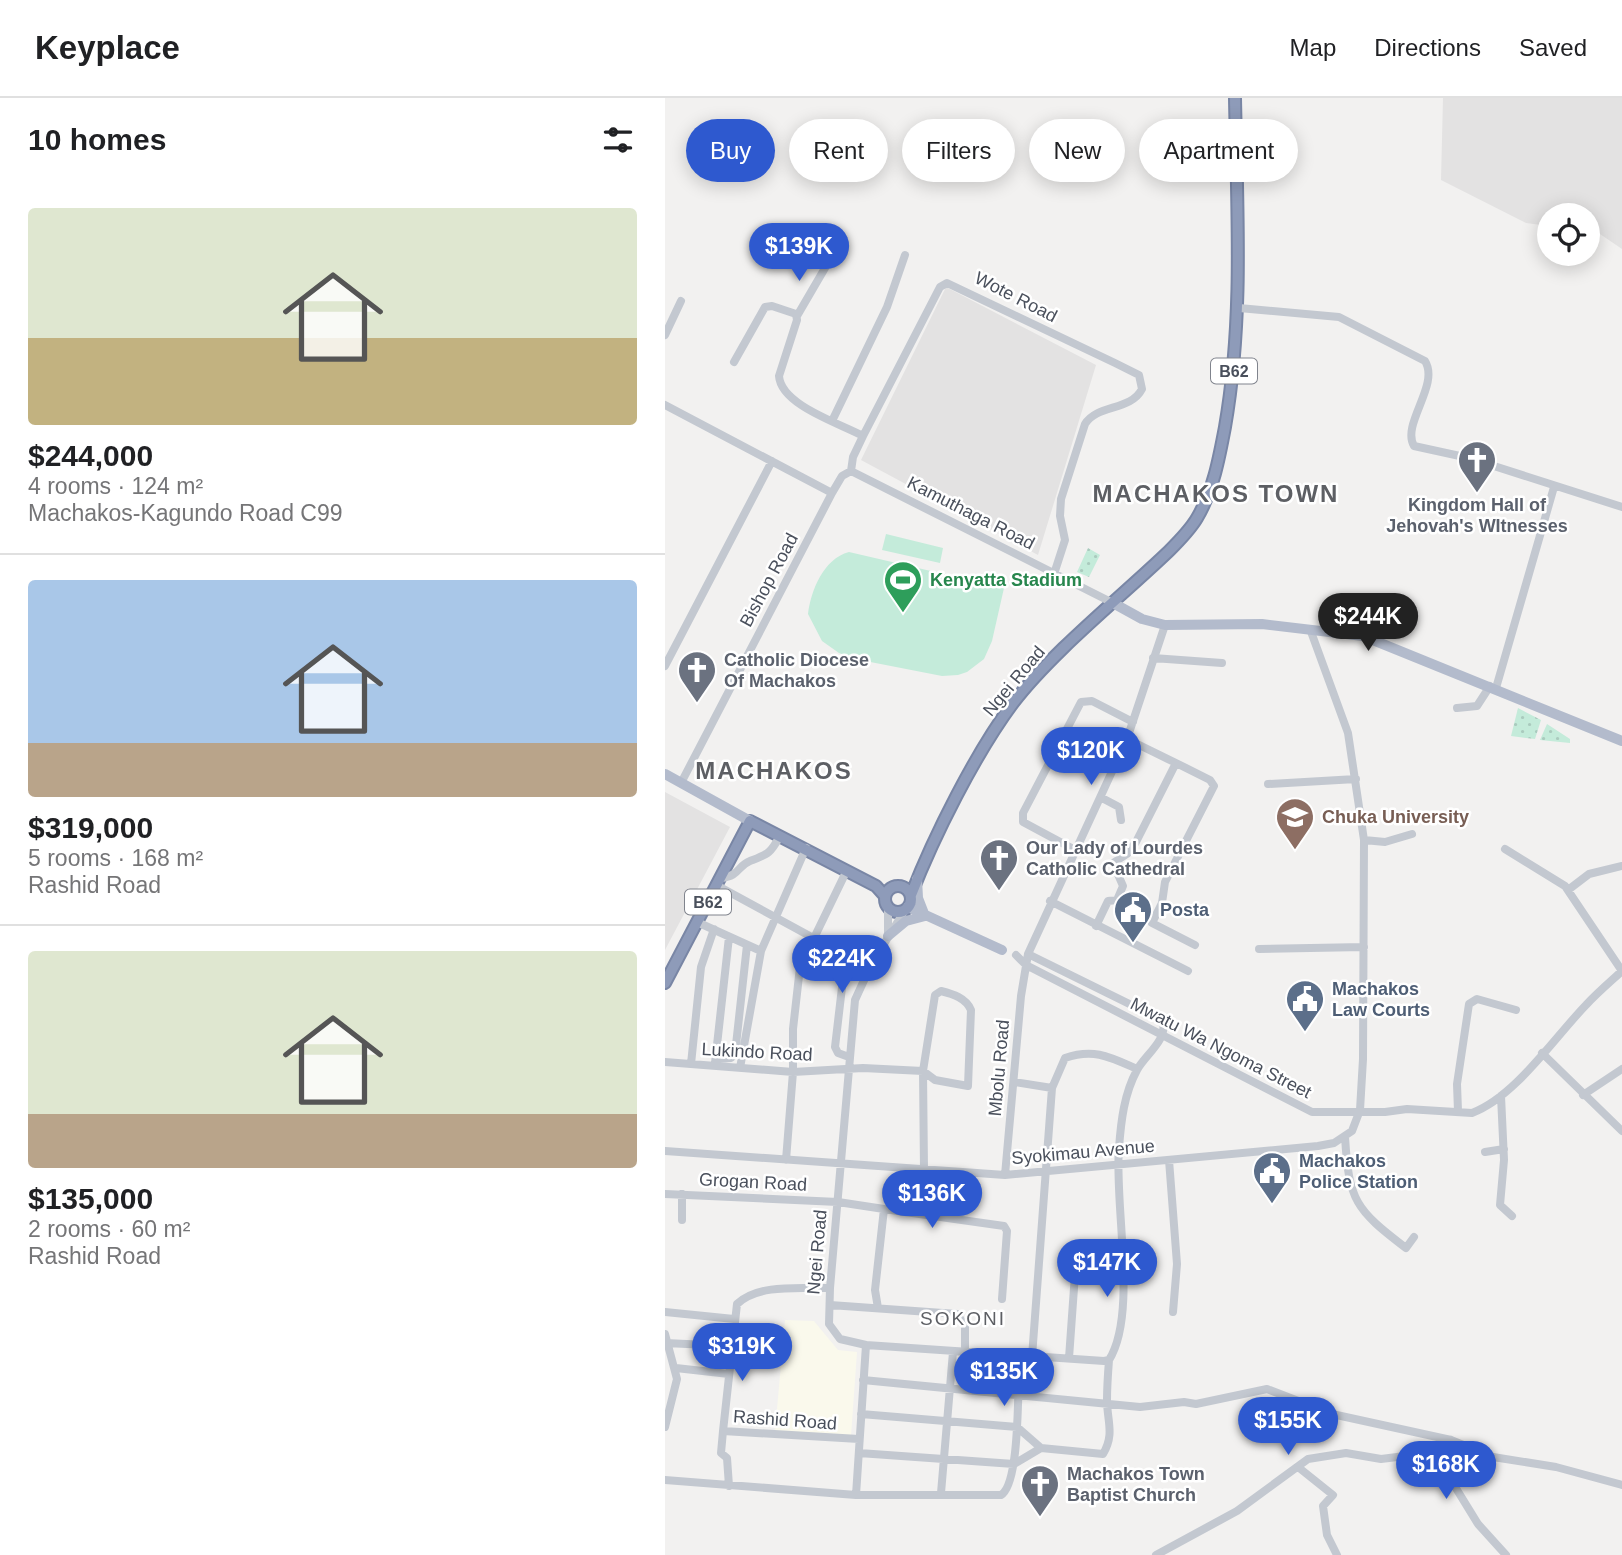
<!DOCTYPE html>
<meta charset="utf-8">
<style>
body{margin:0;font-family:Helvetica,sans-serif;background:#f6f6f6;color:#202124;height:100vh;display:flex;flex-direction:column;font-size:26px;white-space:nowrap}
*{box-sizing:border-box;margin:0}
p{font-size:23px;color:#757577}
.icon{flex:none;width:38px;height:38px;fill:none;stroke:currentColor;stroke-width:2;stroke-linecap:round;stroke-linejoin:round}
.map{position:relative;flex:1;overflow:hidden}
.side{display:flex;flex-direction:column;background:#fff;width:665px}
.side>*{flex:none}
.hud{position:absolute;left:21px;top:21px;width:665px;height:63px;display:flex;gap:14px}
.tools{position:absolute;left:872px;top:105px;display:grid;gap:14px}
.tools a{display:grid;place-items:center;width:63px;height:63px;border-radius:50%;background:#fff;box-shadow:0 4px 18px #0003;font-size:35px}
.price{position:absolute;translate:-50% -60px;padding:0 16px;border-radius:24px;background:#2e59cf;color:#fff;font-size:23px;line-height:46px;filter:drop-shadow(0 2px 4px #0008)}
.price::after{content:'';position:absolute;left:50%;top:42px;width:21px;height:16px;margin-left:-10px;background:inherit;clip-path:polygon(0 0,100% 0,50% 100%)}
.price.selected{background:#222;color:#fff}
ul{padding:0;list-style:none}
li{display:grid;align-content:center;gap:14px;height:371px;padding:0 28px}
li+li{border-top:2px solid #e0e0e0}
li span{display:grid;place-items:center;height:217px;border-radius:7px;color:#555}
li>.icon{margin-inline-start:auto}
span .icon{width:126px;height:126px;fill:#fffc;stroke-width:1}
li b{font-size:30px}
h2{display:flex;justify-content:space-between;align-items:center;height:84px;padding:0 28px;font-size:30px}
.pill{padding:0 24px;border-radius:32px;background:#fff;box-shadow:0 4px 18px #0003;font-size:24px;line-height:63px}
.pill.selected{background:#2e59cf;color:#fff}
header{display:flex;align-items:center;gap:42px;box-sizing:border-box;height:98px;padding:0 35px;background:#fff;border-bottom:2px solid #e0e0e0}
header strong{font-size:33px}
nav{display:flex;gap:38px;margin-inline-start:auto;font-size:24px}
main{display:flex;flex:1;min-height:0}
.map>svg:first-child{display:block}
.commercial{fill:#faf9ec}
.education{fill:#e3e2e2}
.grass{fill:url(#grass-dots)}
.green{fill:#c4ebda}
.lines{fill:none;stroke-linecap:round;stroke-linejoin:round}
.highway-casing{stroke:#7986a5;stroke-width:14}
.minor{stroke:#c3c8d0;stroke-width:8}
.major{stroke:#b3bbcc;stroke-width:10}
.highway{stroke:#8e9bb9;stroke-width:10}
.labels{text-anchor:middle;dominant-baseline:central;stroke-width:5;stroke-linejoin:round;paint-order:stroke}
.shield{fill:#fff;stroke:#80848d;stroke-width:2}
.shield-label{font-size:16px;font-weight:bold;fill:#4a505c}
.street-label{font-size:18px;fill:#4a505c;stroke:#fff}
.worship-label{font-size:18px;font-weight:bold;fill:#5b616d;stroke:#fff;text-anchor:start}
.leisure-label{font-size:18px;font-weight:bold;fill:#27864d;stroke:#fff;text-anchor:start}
.education-label{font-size:18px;font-weight:bold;fill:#785e54;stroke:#fff;text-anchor:start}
.service-label{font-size:18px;font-weight:bold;fill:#4e5e75;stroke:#fff;text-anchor:start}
.neighbourhood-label{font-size:19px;letter-spacing:2px;fill:#5d5f64;stroke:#fff}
.district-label{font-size:24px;font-weight:bold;letter-spacing:2px;fill:#5d5f64;stroke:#fff}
</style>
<header>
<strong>Keyplace</strong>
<nav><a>Map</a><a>Directions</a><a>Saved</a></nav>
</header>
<main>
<section class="side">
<h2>10 homes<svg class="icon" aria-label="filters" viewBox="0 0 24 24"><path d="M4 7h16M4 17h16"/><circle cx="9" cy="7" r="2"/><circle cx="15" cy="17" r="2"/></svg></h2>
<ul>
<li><span style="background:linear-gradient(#dfe7d0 60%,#c2b280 0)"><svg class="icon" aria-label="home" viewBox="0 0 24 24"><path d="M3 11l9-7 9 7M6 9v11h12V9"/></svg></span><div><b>$244,000</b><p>4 rooms · 124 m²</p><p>Machakos-Kagundo Road C99</p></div></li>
<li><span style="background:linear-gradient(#a9c7e8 75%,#b9a48a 0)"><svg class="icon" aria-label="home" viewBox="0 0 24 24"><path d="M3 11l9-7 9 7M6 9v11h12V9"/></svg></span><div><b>$319,000</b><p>5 rooms · 168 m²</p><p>Rashid Road</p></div></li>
<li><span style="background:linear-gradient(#dfe7d0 75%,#b9a48a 0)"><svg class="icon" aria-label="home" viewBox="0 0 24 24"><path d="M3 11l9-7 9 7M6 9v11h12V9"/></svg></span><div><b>$135,000</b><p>2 rooms · 60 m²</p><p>Rashid Road</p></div></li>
</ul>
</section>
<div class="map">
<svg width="957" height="1457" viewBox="0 0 957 1457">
<defs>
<pattern id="grass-dots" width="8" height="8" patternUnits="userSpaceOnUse" patternTransform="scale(1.75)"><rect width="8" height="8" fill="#c4ebda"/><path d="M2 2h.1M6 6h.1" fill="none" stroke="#aacbbe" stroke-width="1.8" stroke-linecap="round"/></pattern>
</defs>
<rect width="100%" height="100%" fill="#f2f1f0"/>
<!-- commercial -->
<path class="commercial" d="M120,1222l29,1 24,29 19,2 -6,84 -76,-5z"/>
<!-- education -->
<path class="education" d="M778,0h179v151l-25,-17 -10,-1v-16h-38v11l-23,-3 -85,-43z
M281,189l150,78 -58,190 -177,-95z
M0,694l65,35 -65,123z"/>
<!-- grass -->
<path class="grass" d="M423,450l12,7 -11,22 -12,-5z
M853,610l23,12 -6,19 -24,-3z
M882,626l23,15v4l-30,-3z"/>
<!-- green -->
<path class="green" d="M221,436l57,14 -3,15 -58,-13z
M184,454l155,36 -12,53 -8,18 -17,13 -9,3 -16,1 -87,-17 -16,-6 -17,-12 -14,-27c3,-23 15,-55 41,-62z"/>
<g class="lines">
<defs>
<path id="highway" d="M220 801a13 13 0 1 1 26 0a13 13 0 1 1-26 0Z
M246,797c23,-59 64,-141 102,-192 40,-52 108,-106 156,-152 10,-10 21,-21 28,-33 16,-27 22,-59 28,-91 19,-109 12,-218 10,-329
M0,885l85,-162 126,65 9,10"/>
</defs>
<!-- highway casing -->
<use href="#highway" class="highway-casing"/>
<!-- minor -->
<path class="minor" d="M574,210l100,9 86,44c15,24 -24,63 -11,85l55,12 153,49
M132,218l28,-48
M0,237l16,-34
M69,264l31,-55 7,-1 24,8 1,6 -18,56c2,29 60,47 84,60
M0,307l167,88
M168,321l54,-112 18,-52
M186,373l2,-14 10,-21 77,-149 7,-4 168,80 24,12 3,14c-11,22 -45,15 -57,35l-24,75 -1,17 5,24 -11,34
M186,373l262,132
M488,560l69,5
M0,568l107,-205
M831,590l58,-201
M792,610l20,-2 13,-20
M511,665l34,17 4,6 -49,96 -3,21 -10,20 43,22
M16,685l151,-290 10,-17 9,-5
M603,686l88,-5
M437,700l17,9 2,13
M699,742l21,2 27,-8
M840,751l60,37 57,85
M412,753l-54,-29v-9l58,-111 11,-1 41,21
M56,780c19,-2 16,-12 29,-17 18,-7 20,-7 30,-25
M53,788l134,73 19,6
M903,792l21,-16 33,-8
M385,803l138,70
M223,810v25
M32,824l64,29 45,-103
M431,828l12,-25 9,-1 6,-14 -10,-23 14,-9 9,-12 40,-79 -49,-24
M594,851l105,-2
M351,857l10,10 286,147h73l22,-3 65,4c43,-16 82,-75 114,-108 11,-12 24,-23 36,-34
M877,955l80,78
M184,959l-11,-4 -3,-6 8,-68 9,-20
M51,961l15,-1 4,-4 12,-109
M0,964l128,10 70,-4 60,3 12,9 33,6 3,-76c-5,-12 -18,-16 -30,-19l-6,4 -12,76 1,99
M50,965l14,-126
M26,966l10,-97 13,-38
M75,970l21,-117
M349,984l38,6
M918,997l39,-26
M836,998l3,64 -4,45 12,11
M793,1013l-1,-27 12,-80 8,-5 39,11
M680,1039c4,64 10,72 61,111l8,-11
M0,1053l340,24 313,-29 16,-3 18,-12 8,-21 3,-51 1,-219 -16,-107 -38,-104
M820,1054l19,-3
M121,1062l7,-88v-43l7,-62 46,-95
M504,1062l8,104 -4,48
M340,1077l16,-179 7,-42 99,-215 38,-114
M0,1096l173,8 46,7
M17,1096v26
M165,1190c-28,1 -71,-5 -93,16l-14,127 136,8
M165,1207l127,9 8,12v24
M213,1210l-3,-18 9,-81 120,17 3,5 -5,68
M0,1214l69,7
M0,1236l12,45 -12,48
M0,1245l65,3
M201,1247l238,16 5,-1c29,-46 5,-156 10,-212 2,-27 5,-54 18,-78 8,-15 33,-32 25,-50l-134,-66
M367,1259l20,-269 13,-30c29,-10 45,-1 72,11
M404,1260l6,-84
M11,1270l53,6
M198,1282l277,27 44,-5 12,2 71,-15 65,25 119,26 42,17 63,10 66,18
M196,1316l156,13 24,21 62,6c12,-20 4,-33 4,-54 0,-13 1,-27 2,-40
M58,1333l-2,22 6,5 2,28
M194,1355l155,11 27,-16
M828,1359l-36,22 -3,6 24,39 28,31
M633,1369l35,28 -10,11 4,29 10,20
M0,1382l191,15h145c20,-12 16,-113 19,-139
M276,1395l12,-141
M191,1397l10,-150 -26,-6 -11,-15 1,-36 25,-288 16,-35 34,-55
M491,1457l81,-44 71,-52 38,-6 35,6 40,-5 13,-2 17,-12"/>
<!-- major -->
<path class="major" d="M448,505l29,16 23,6 97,-1 101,12 259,105
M0,676l85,47
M243,809l94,43
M223,838l18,-15 19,-5 -7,-18 -1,-19"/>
<!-- highway -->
<use href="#highway" class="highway"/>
</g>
<!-- icons -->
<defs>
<symbol id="church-pin" viewBox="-11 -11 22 30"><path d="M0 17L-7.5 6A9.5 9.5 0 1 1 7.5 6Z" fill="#6b7280" stroke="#fff"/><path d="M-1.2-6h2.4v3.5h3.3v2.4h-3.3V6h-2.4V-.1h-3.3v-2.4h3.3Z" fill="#fff"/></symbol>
<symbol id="stadium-pin" viewBox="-11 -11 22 30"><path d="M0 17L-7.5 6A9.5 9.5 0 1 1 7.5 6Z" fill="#2e9e5b" stroke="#fff"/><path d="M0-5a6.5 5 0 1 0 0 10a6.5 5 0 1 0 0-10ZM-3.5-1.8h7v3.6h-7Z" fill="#fff"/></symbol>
<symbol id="university-pin" viewBox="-11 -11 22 30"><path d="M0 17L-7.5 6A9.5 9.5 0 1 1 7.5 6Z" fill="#8d6e63" stroke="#fff"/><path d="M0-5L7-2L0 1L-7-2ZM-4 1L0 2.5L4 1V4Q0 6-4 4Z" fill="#fff"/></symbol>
<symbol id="civic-pin" viewBox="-11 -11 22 30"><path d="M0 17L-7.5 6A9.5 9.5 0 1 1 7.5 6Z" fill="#5c6f8a" stroke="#fff"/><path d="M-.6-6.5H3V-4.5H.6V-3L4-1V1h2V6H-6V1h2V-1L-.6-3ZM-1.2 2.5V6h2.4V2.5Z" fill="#fff"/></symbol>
</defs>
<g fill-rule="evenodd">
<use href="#church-pin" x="790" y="340" width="44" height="60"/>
<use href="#stadium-pin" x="216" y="460" width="44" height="60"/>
<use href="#church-pin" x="10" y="550" width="44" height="60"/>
<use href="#university-pin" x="608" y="697" width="44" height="60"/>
<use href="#church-pin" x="312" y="738" width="44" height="60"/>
<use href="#civic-pin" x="446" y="790" width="44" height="60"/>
<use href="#civic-pin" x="618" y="879" width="44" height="60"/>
<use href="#civic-pin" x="585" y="1051" width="44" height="60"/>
<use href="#church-pin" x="353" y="1364" width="44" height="60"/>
</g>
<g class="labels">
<!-- shield labels -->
<g class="shield">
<rect x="546" y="260.5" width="46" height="25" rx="5"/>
<rect x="20" y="791.5" width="46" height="25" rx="5"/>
</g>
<g class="shield-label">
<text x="569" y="273">B62</text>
<text x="43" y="804">B62</text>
</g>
<!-- street labels -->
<g class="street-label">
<text transform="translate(351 199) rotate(27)">Wote Road</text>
<text transform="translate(306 415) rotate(27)">Kamuthaga Road</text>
<text transform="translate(104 482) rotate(-62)">Bishop Road</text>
<text transform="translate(349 583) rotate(-50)">Ngei Road</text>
<text transform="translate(556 950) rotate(27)">Mwatu Wa Ngoma Street</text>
<text transform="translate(92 954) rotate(3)">Lukindo Road</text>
<text transform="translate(334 970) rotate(-85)">Mbolu Road</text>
<text transform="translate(418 1054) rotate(-5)">Syokimau Avenue</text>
<text transform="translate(88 1084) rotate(3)">Grogan Road</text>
<text transform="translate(152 1154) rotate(-85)">Ngei Road</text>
<text transform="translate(120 1322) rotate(4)">Rashid Road</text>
</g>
<!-- worship labels -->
<g class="worship-label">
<text x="812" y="407" text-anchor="middle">Kingdom Hall of<tspan x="812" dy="21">Jehovah's WItnesses</tspan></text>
<text x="59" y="562">Catholic Diocese<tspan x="59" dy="21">Of Machakos</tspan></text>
<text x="361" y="750">Our Lady of Lourdes<tspan x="361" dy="21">Catholic Cathedral</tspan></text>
<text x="402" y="1376">Machakos Town<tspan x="402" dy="21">Baptist Church</tspan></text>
</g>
<!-- leisure labels -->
<g class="leisure-label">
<text x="265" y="482">Kenyatta Stadium</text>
</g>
<!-- education labels -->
<g class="education-label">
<text x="657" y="719">Chuka University</text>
</g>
<!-- service labels -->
<g class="service-label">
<text x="495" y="812">Posta</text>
<text x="667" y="891">Machakos<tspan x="667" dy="21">Law Courts</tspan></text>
<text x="634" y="1063">Machakos<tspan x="634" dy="21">Police Station</tspan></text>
</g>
<!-- neighbourhood labels -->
<g class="neighbourhood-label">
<text x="298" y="1220">SOKONI</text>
</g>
<!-- district labels -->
<g class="district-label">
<text x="551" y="395">MACHAKOS TOWN</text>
<text x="109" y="672">MACHAKOS</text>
</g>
</g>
</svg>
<div class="tools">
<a><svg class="icon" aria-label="locate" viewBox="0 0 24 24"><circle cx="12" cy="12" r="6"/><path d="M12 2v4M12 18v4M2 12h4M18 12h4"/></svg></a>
</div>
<b class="price" style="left:134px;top:185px">$139K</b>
<b class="price selected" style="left:703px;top:555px">$244K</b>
<b class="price" style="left:426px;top:689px">$120K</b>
<b class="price" style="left:177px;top:897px">$224K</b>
<b class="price" style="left:267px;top:1132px">$136K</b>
<b class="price" style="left:442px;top:1201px">$147K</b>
<b class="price" style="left:77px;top:1285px">$319K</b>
<b class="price" style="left:339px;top:1310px">$135K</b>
<b class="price" style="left:623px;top:1359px">$155K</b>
<b class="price" style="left:781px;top:1403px">$168K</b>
<div class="hud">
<a class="pill selected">Buy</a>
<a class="pill">Rent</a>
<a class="pill">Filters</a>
<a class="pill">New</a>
<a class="pill">Apartment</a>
</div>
</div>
</main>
